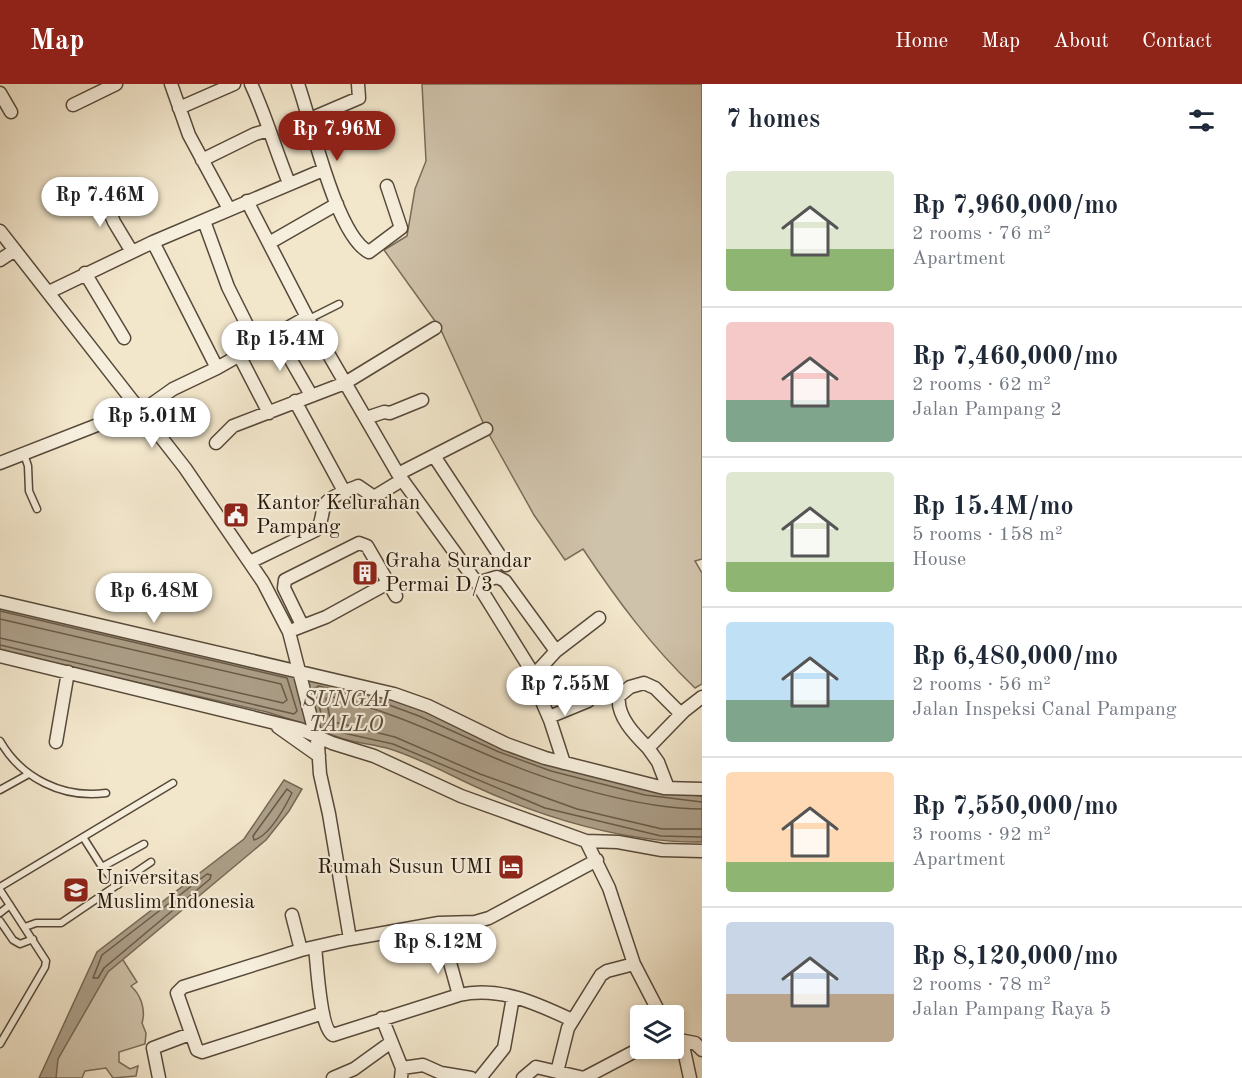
<!DOCTYPE html>
<meta charset="utf-8">
<style>
body{margin:0;font-family:"Old Standard TT",serif;background:#f6f6f7;color:#1f2937;height:100vh;display:flex;flex-direction:column;font-size:22px;white-space:nowrap}
*{box-sizing:border-box;margin:0}
p{font-size:20px;color:#747a83}
.icon{flex:none;width:33px;height:33px;fill:none;stroke:currentColor;stroke-width:2;stroke-linecap:round;stroke-linejoin:round}
.map{position:relative;flex:1;overflow:hidden}
.side{display:flex;flex-direction:column;background:#fff;width:540px}
.side>*{flex:none}
.controls{position:absolute;left:630px;top:921px;display:grid;gap:12px}
.controls a{display:grid;place-items:center;width:54px;height:54px;border-radius:6px;background:#fff;box-shadow:0 3px 9px #0003;font-size:30px}
.price{position:absolute;translate:-50% -51px;padding:0 14px;border-radius:21px;background:#fff;color:#222;font-size:20px;line-height:39px;filter:drop-shadow(0 2px 3px #0008)}
.price::after{content:'';position:absolute;left:50%;top:36px;width:18px;height:14px;margin-left:-9px;background:inherit;clip-path:polygon(0 0,100% 0,50% 100%)}
.price.active{background:#8f2418;color:#fff}
ul{padding:0;list-style:none}
li{display:flex;align-items:center;gap:18px;height:150px;padding:0 24px}
li+li{border-top:2px solid #e0e1e3}
li span{display:grid;place-items:center;flex:none;width:168px;height:120px;border-radius:6px;color:#555}
li>.icon{margin-inline-start:auto}
span .icon{width:72px;height:72px;fill:#fffc;stroke-width:1}
li b{font-size:26px}
h2{display:flex;justify-content:space-between;align-items:center;height:72px;padding:0 24px;font-size:26px}
header{display:flex;align-items:center;gap:36px;box-sizing:border-box;height:84px;padding:0 30px;background:#8f2418;color:#fff}
header strong{font-size:28px}
nav{display:flex;gap:33px;margin-inline-start:auto;font-size:21px}
main{display:flex;flex:1;min-height:0}
.map>svg:first-child{display:block}
.green{fill:#cfc2aa;stroke:#796c59;stroke-width:1.5}
.water{fill:#ac9f89;stroke:#756855;stroke-width:1.5}
.lines{fill:none;stroke-linecap:round;stroke-linejoin:round}
.shore{stroke:#685a48;stroke-width:1.5}
.lane-casing{stroke:#574939;stroke-width:9}
.street-casing{stroke:#574939;stroke-width:15}
.lane{stroke:#f7efdd;stroke-width:6}
.street{stroke:#f7efdd;stroke-width:12}
.labels{text-anchor:middle;dominant-baseline:central;stroke-width:4.5;stroke-linejoin:round;paint-order:stroke}
.poi-label{font-size:21px;fill:#231508;stroke:#f7efdd;text-anchor:start}
.water-label{font-size:22px;font-style:italic;fill:#5a4c3c;stroke:#f7efdd}
</style>
<header>
<strong>Map</strong>
<nav><a>Home</a><a>Map</a><a>About</a><a>Contact</a></nav>
</header>
<main>
<div class="map">
<svg width="702" height="994" viewBox="0 0 702 994">
<rect width="100%" height="100%" fill="#f2e6cb"/>
<filter id="stains"><feTurbulence type="fractalNoise" baseFrequency=".00333" numOctaves="4"/><feColorMatrix values="0 0 0 0 .2 0 0 0 0 .09 0 0 0 0 .02 0 0 0 .5 -.17"/></filter>
<radialGradient id="worn" r=".72"><stop offset=".6" stop-color="#630" stop-opacity="0"/><stop offset="1" stop-color="#630" stop-opacity=".3"/></radialGradient>
<!-- green -->
<path class="green" d="M422,0h280v475l-7,2 7,12v111l-7,4c-44,-42 -78,-88 -112,-139l-18,11 -31,-45 -48,-86 -46,-101 -56,-78 23,-14 8,-47 11,-28z
M116,865l21,33 -6,4c10,9 15,24 11,37l4,10 -1,11 -26,8v10l11,7 8,-3 -2,10 -23,2 -7,-10 -21,3 -3,7h-34z"/>
<!-- water -->
<path class="water" d="M0,521l294,68 14,52 -41,-13 -267,-61z
M306,593l77,20 289,96 30,3v46c-76,1 -159,-24 -228,-56 -28,-13 -55,-28 -84,-37 -24,-7 -52,-6 -72,-23z
M284,696l18,9 -13,22 -23,29 -158,132 -50,87 -2,19h-17l58,-126 147,-113z"/>
<g class="lines">
<!-- shore -->
<path class="shore" d="M0,527l287,67 10,33 -3,3 -294,-69
M0,535l281,65 6,16 -4,3 -283,-65
M287,705l5,4c-7,14 -23,43 -38,47l-1,-4z
M702,718l-57,-7 -94,-24 -52,-19 -80,-36 -38,-14 -62,-16 -4,2 8,34 16,10 54,12 152,64 116,28 41,1
M702,725c-62,0 -150,-26 -207,-51 -55,-23 -107,-48 -166,-62l-3,3 4,19 4,4 61,15 85,37 97,35 85,20h40
M207,790l4,1 -1,4 -106,89 -6,10h-5l9,-23z"/>
<defs>
<path id="lane" d="M307,233h6l26,-13
M24,370l4,12 1,25 8,18
M0,657c21,37 63,58 106,52
M0,706l27,-15
M83,753l19,30 16,18
M102,783l42,-23
M0,803l173,-104
M0,806l46,71 -1,6 -45,77
M0,829l10,-8
M0,837l13,19 7,4 13,-5
M25,843l11,-4h25l90,-61"/>
<path id="street" d="M171,0l18,51 40,74
M251,0c15,32 24,65 38,99
M298,0c13,36 38,152 71,168l32,-24 -14,-42
M0,9l11,19
M73,21l43,-21
M179,24l55,-24
M310,35l49,-21 -1,-14
M202,76l53,-26 14,-4
M100,104l14,34 18,30
M247,117l60,116 91,157 79,109 57,92v8l16,37 14,43
M204,137l24,66 29,58
M0,147l185,237 78,114 26,50 29,113 2,29 9,40 21,125 -49,11 -118,37 -6,6 20,57 5,2 121,-39
M153,158l64,126
M269,159l68,-39
M0,176l15,-10
M85,189l39,65
M49,208l104,-50 170,-72
M276,250l35,61
M239,271l30,58
M295,317l50,92
M142,327l31,-22 44,-21 90,-51
M366,334l18,-6 6,1 32,-13
M216,359l17,-17 112,-43 90,-55
M434,372l72,109
M0,379l105,-41 31,-18
M398,390l88,-45
M250,478l66,-32c8,-8 4,-20 11,-28 6,-7 22,-12 31,-16l16,11 28,-17
M477,499l20,-6 8,4 51,70 -22,24
M0,518l394,92 34,12 78,38 39,14 119,30 38,1
M302,541l-18,-37 1,-8 74,-37 8,3 29,50
M295,545l31,-12 62,-34
M556,567l43,-33
M0,572l300,73 32,14 42,13 87,40 125,45 32,1 44,8 40,1
M549,633l39,-16
M278,643l41,29
M56,658l12,-70
M648,664c-13,-13 -32,-32 -29,-52l11,-9 14,-4 11,5 26,26
M668,704l-10,-26 -10,-14 36,-37 18,-14
M586,757l23,47 25,76 27,52
M292,831l9,35
M350,855l89,-16 36,-1 14,-4 108,-58
M315,863c2,16 5,82 18,88l126,-40 -20,-72
M459,911c40,-9 77,8 113,25
M382,934l20,50 -1,10
M674,955l21,4 7,7
M682,957l8,37
M402,984l21,-3 18,8 30,5
M557,988l11,-44 33,-53 6,-4 27,-7
M159,994l-6,-30 37,-14
M333,994l21,-9 36,-26
M480,994l24,-30 9,-51
M523,994l13,-11 48,11 57,-30"/>
</defs>
<!-- lane casing -->
<use href="#lane" class="lane-casing"/>
<!-- street casing -->
<use href="#street" class="street-casing"/>
<!-- lane -->
<use href="#lane" class="lane"/>
<!-- street -->
<use href="#street" class="street"/>
</g>
<!-- icons -->
<defs>
<symbol id="civic-square" viewBox="-11 -11 22 22"><rect x="-9" y="-9" width="18" height="18" rx="4" fill="#8f2418" stroke="#f7efdd"/><path d="M-.6-6.5H3V-4.5H.6V-3L4-1V1h2V6H-6V1h2V-1L-.6-3ZM-1.2 2.5V6h2.4V2.5Z" fill="#fff"/></symbol>
<symbol id="building-square" viewBox="-11 -11 22 22"><rect x="-9" y="-9" width="18" height="18" rx="4" fill="#8f2418" stroke="#f7efdd"/><path d="M-4-6H4V6H1V3H-1V6H-4ZM-2.5-4.3h1.7v1.8h-1.7ZM.8-4.3h1.7v1.8H.8ZM-2.5-1h1.7V.8h-1.7ZM.8-1h1.7V.8H.8Z" fill="#fff"/></symbol>
<symbol id="hotel-square" viewBox="-11 -11 22 22"><rect x="-9" y="-9" width="18" height="18" rx="4" fill="#8f2418" stroke="#f7efdd"/><path d="M-6-4.5h1.5V1H6V5H4.5V3h-9V5H-6ZM-4 0a1.8 1.8 0 1 1 3.6 0ZM.5 0V-2.5h3Q6-2.5 6 0Z" fill="#fff"/></symbol>
<symbol id="university-square" viewBox="-11 -11 22 22"><rect x="-9" y="-9" width="18" height="18" rx="4" fill="#8f2418" stroke="#f7efdd"/><path d="M0-5L7-2L0 1L-7-2ZM-4 1L0 2.5L4 1V4Q0 6-4 4Z" fill="#fff"/></symbol>
</defs>
<g fill-rule="evenodd">
<use href="#civic-square" x="221" y="416" width="30" height="30"/>
<use href="#building-square" x="350" y="474" width="30" height="30"/>
<use href="#hotel-square" x="496" y="768" width="30" height="30"/>
<use href="#university-square" x="61" y="791" width="30" height="30"/>
</g>
<g class="labels">
<!-- poi labels -->
<g class="poi-label">
<text x="256" y="419">Kantor Kelurahan<tspan x="256" dy="24">Pampang</tspan></text>
<text x="385" y="477">Graha Surandar<tspan x="385" dy="24">Permai D/3</tspan></text>
<text x="492" y="783" text-anchor="end">Rumah Susun UMI</text>
<text x="96" y="794">Universitas<tspan x="96" dy="24">Muslim Indonesia</tspan></text>
</g>
<!-- water labels -->
<g class="water-label">
<text x="346" y="616">SUNGAI<tspan x="346" dy="25">TALLO</tspan></text>
</g>
</g>
<rect width="100%" height="100%" filter="url(#stains)"/>
<rect width="100%" height="100%" fill="url(#worn)"/>
</svg>
<div class="controls">
<a><svg class="icon" aria-label="layers" viewBox="0 0 24 24"><path d="M12 4l9 5-9 5-9-5zM3 14l9 5 9-5"/></svg></a>
</div>
<b class="price active" style="left:337px;top:78px">Rp 7.96M</b>
<b class="price" style="left:100px;top:144px">Rp 7.46M</b>
<b class="price" style="left:280px;top:288px">Rp 15.4M</b>
<b class="price" style="left:152px;top:365px">Rp 5.01M</b>
<b class="price" style="left:154px;top:540px">Rp 6.48M</b>
<b class="price" style="left:565px;top:633px">Rp 7.55M</b>
<b class="price" style="left:438px;top:891px">Rp 8.12M</b>
</div>
<section class="side">
<h2>7 homes<svg class="icon" aria-label="filters" viewBox="0 0 24 24"><path d="M4 7h16M4 17h16"/><circle cx="9" cy="7" r="2"/><circle cx="15" cy="17" r="2"/></svg></h2>
<ul>
<li><span style="background:linear-gradient(#dfe7d0 65%,#8fb573 0)"><svg class="icon" aria-label="home" viewBox="0 0 24 24"><path d="M3 11l9-7 9 7M6 9v11h12V9"/></svg></span><div><b>Rp 7,960,000/mo</b><p>2 rooms · 76 m²</p><p>Apartment</p></div></li>
<li><span style="background:linear-gradient(#f6c9c9 65%,#7fa58c 0)"><svg class="icon" aria-label="home" viewBox="0 0 24 24"><path d="M3 11l9-7 9 7M6 9v11h12V9"/></svg></span><div><b>Rp 7,460,000/mo</b><p>2 rooms · 62 m²</p><p>Jalan Pampang 2</p></div></li>
<li><span style="background:linear-gradient(#dfe7d0 75%,#8fb573 0)"><svg class="icon" aria-label="home" viewBox="0 0 24 24"><path d="M3 11l9-7 9 7M6 9v11h12V9"/></svg></span><div><b>Rp 15.4M/mo</b><p>5 rooms · 158 m²</p><p>House</p></div></li>
<li><span style="background:linear-gradient(#bfe0f5 65%,#7fa58c 0)"><svg class="icon" aria-label="home" viewBox="0 0 24 24"><path d="M3 11l9-7 9 7M6 9v11h12V9"/></svg></span><div><b>Rp 6,480,000/mo</b><p>2 rooms · 56 m²</p><p>Jalan Inspeksi Canal Pampang</p></div></li>
<li><span style="background:linear-gradient(#ffd9b3 75%,#8fb573 0)"><svg class="icon" aria-label="home" viewBox="0 0 24 24"><path d="M3 11l9-7 9 7M6 9v11h12V9"/></svg></span><div><b>Rp 7,550,000/mo</b><p>3 rooms · 92 m²</p><p>Apartment</p></div></li>
<li><span style="background:linear-gradient(#c9d6e8 60%,#b9a48a 0)"><svg class="icon" aria-label="home" viewBox="0 0 24 24"><path d="M3 11l9-7 9 7M6 9v11h12V9"/></svg></span><div><b>Rp 8,120,000/mo</b><p>2 rooms · 78 m²</p><p>Jalan Pampang Raya 5</p></div></li>
</ul>
</section>
</main>
